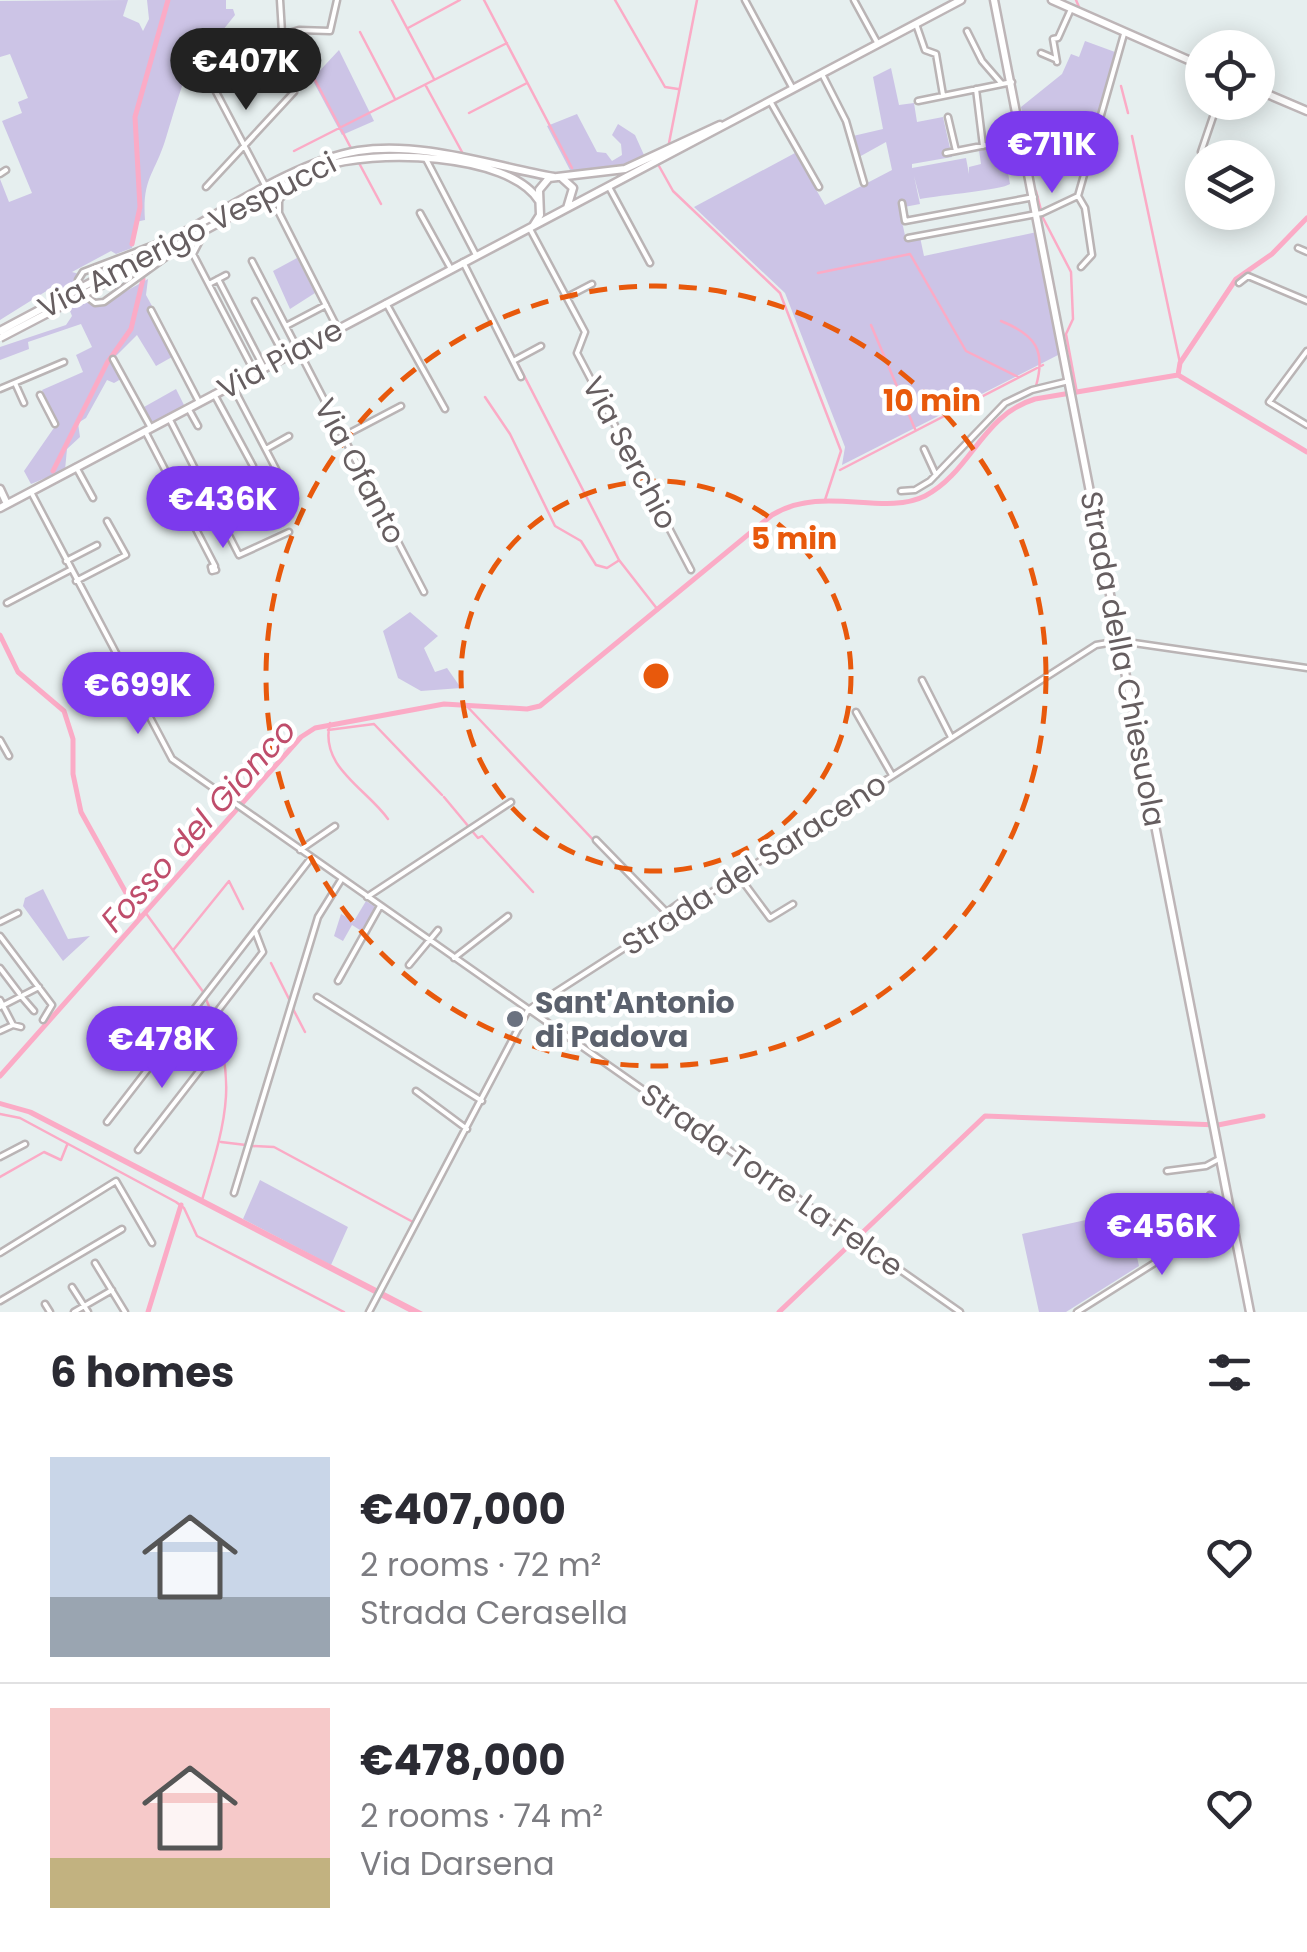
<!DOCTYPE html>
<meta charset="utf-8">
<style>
body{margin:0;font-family:Poppins,sans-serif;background:#f2f2f3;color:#2b2b33;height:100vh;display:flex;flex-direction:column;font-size:38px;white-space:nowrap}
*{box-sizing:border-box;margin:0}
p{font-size:32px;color:#7c7c81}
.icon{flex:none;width:55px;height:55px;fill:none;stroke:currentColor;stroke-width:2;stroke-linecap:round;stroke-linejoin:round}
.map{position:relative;height:1312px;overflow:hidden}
.panel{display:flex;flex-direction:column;background:#fff;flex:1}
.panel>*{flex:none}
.tools{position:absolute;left:1185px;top:30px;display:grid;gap:20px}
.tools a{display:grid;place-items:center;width:90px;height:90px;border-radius:50%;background:#fff;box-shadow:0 5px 25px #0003;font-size:50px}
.price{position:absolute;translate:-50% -85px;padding:0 22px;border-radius:35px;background:#7c3aed;color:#fff;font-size:32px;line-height:65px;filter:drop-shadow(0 2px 5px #0008)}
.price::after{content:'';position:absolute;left:50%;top:60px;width:30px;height:22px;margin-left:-15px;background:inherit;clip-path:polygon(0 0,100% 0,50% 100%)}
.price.selected{background:#222;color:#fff}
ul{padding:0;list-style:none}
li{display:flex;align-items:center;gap:30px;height:250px;padding:0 50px}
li+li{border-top:2px solid #e1e1e2}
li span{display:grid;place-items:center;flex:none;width:280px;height:200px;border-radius:0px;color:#555}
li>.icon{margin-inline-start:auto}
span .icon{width:120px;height:120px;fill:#fffc;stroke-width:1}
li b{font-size:42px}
h2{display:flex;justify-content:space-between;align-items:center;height:120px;padding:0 50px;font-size:42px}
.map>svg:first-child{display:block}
.green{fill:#ccc4e6}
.water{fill:#fbabc6}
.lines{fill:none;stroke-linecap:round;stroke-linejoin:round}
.stream{stroke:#fbabc6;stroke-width:2.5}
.canal{stroke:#fbabc6;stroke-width:5}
.street-casing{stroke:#bab4b5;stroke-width:9}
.secondary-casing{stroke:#bdb5b7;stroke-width:11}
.street{stroke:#fff;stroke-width:4}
.secondary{stroke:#fff;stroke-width:6}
.secondary-bridge-casing{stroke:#bdb5b7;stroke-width:11;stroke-linecap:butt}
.secondary-bridge{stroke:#fff;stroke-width:6}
.ring{fill:none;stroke:#e8590c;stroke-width:5;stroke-dasharray:18 12}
.worship-dot{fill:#6b7280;stroke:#fff;stroke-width:4}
.labels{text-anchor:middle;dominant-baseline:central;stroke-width:9;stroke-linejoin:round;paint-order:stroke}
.street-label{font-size:30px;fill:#665e60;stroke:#fff}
.worship-label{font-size:30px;font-weight:bold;fill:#5b616d;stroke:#fff;text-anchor:start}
.water-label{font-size:32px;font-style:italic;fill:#bf4d6b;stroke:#fff}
.centre{fill:#e8590c;stroke:#fff;stroke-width:5}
.ring-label{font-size:30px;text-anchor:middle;font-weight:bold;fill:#e8590c;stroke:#fff;stroke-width:9;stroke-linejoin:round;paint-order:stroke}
</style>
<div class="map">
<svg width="1307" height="1312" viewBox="0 0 1307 1312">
<rect width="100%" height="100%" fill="#e6efef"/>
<!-- green -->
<path class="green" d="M128,0l-5,16 16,7 4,8 6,-12 -2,-19h79v9h7l2,6 -12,15 -16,1c-21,34 -30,72 -42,110 -11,34 -23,38 -20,79l-10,2 -3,26 -16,6 -5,-3 -39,21 7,2 2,20 18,12 49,-27 -2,16 6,11 -4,4 24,47 -16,9 -19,-31 -25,25 9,19 -7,4 -7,-3 -21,38 -8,5 2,14 -13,12 -2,21 -34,14 -7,-13 34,-49 -16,-32 41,-18 -7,-17 16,-8 -11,-23 -53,18 1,7 -29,11v-13l66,-22 6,-9 -8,-20 -16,-6 -48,30v-141l9,23 23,-9 -30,-72 20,-8 -4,-11 10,-4 -18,-44 -10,3v-56z
M1085,41l30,11v7l-30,98 -28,5 -5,-27 -25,5 -6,-33 41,-33 9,-20 8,3z
M339,50l35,71 -32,14 -30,-56z
M891,68l8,37 15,-2 3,19 26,-5 9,40 -40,7v4l54,-10 3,16v-7l12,-3 -2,-14 42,-8 3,17 -18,3 4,22c-8,6 -69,11 -90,15l-6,-23 6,28 -21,4 7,32 14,-3 4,19 113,-24 23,122 -218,111 3,-18 -60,-154 -91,-86 101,-54 30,52 67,-35 -6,-28 -27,15 -6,-21 30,-7 -10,-52z
M577,114l20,38 9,1 6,8 10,-6 -1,-11 -9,-9 6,-11 17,11 9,20 -22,11 -51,6 -24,-46z
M297,258l18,35 -25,16 -17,-38z
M176,389l9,18 -32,17 -9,-17z
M410,612l28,24 -14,12 11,24 12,-4 14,20 -40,3 -23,-13 -15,-47z
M43,889l25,50 22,-3 -27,25 -40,-55 2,-8z
M366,901l11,7 -14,24 -11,-7 -9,16 -9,-5 7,-22 13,7z
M260,1180l88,47 -17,38 -88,-46z
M1127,1211l12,55 -73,46h-27l-17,-78z"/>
<!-- water -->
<path class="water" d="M0,1101l32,9 391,202h-14l-381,-198 -28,-8z"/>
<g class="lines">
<!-- stream -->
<path class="stream" d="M392,0l42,79
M484,0l88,168
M615,0l50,87 13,2
M1076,0l3,7
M408,28l52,-28
M360,32l35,67
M314,78l38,72
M426,86l36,66
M1121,86l7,27
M469,113l58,-30
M1132,136l48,227
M669,143l28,-143
M294,151l213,-108
M359,163l22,41
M659,166l14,25 107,102 61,158 -16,49
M1036,191l5,19
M1042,216l29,56 2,47 -7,15 11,59
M467,265l152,295 39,50
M818,273l92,-19 56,97 52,26
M1001,321c35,14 45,30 35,65
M871,325l44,104
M485,397l25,37 45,92 26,15 15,24 11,3 11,-7
M840,470l203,-105
M463,702l204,216
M330,723c-11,44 36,65 58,96
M328,730l46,-6 68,71
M444,797l25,30
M472,831l6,7 4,-2 51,56
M145,912l59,81
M174,949l55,-68 14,28
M271,963l19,38
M292,1007l13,25
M0,1114l20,4 156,84 8,6 13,28 147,76
M221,1142l25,3
M252,1146l22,1 139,75
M0,1177l44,-25 17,8 6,-15
M202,1200c24,-80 38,-121 4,-201"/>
<!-- canal -->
<path class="canal" d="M132,244l8,-37 -5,-90 33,-117
M1178,375l2,-12 56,-84 36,-25 35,-36
M53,471l54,-108 24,-34 12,-50
M0,635l18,37 46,39 9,28v35l8,38 59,106
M0,1076l301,-339 14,-9 129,-24 83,5 13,-3 232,-191c51,-31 111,2 153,-19 46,-24 57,-81 110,-97l143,-24 129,77
M148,1312l33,-107
M779,1312l206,-196 233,9 45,-9"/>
<defs>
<path id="street" d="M745,0l48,89
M854,0l24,44
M916,24l9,26 11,4 7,41
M967,31l15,30 20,23
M282,35l17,-5 31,1 7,-31
M195,52l70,133
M1041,53l14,6
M1057,62l-4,-23 5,-1 13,-29
M822,74l24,47 18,62
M976,89l7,57
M770,101l49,86
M918,101l94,-19
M948,117l8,34
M1201,152l17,-50
M946,153l76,-15
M426,159l50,96
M0,174l6,-4
M206,187l88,-95 -19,-25 8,-18 -3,-49
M290,188l-11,12v13l59,116
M610,189l40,74
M1078,196l7,12 7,47 -11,12
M902,203l3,18 129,-24
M254,207l11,-2 13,7
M420,213l31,56
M530,229l55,103 -8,21 114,217
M205,231l-12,23 62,119
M908,238l134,-25 36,-17 46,-162
M159,243l-76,29 -5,8 4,13 13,10 9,-1 73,-53
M1298,248l9,4
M252,261l172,331
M463,262l58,115
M218,279l46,89
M1239,283l9,-7 59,25
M209,284l17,-9
M567,297l25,-13
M255,301l30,56
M386,303l59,106
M151,310l48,92
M286,326l40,-21
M1307,351l-38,51 38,23
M113,359l38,69
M515,360l26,-14
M15,383l9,20
M232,385l45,86
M0,389l64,-27
M214,394l39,72
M40,395l15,29
M188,408l10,18
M169,418l70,137 50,-23
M145,431l70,135
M342,437l59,-31
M266,449l23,-13
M924,449l12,26
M76,467l17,31
M901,491l14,-1 15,-9 75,-78 27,-13 37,-9
M31,492l141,267 788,553
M223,525l26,-14
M66,561l31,-16
M214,566l2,4 -4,1 -1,-4z
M76,581l50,-26 -19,-34
M7,603l63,-33
M922,680l29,57
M856,712l36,63
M0,740l9,16
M596,840l76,78
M300,850l35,-24
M738,875l32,43 23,-14
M367,897l144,-95
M667,912l18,-13
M0,922l18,-9
M0,936l52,69 -9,15
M454,958l54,-42
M409,965l29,-35
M0,968l19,25
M338,981l42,-75
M21,996l13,15
M317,997l165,104
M0,1000l13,25
M0,1007l39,-20
M216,1013l47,-61 -8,-21
M0,1031l13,-6 8,2
M416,1091l51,38
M107,1122l204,-264
M138,1150l69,-89 -31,-28
M0,1157l25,-13
M1167,1171l39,-5 13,-7
M234,1193l84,-276 23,-37
M1210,1195l6,29
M1184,1209l24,20
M1154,1243l10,14
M0,1253l116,-72 36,62
M95,1263l30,49
M72,1287l16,25
M0,1301l122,-72
M45,1304l5,8
M74,1312l38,-22
M369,1312l159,-302 568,-365 24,-4 187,27
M1077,1312l152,-96"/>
<path id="secondary" d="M994,0l256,1312
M1052,0l150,66
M1258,90l49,21
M562,178l11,10 -6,20
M533,226l7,-11 -1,-25 10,-12 76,-9 95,-44
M152,250c59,-30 143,-89 206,-99 64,-10 134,15 196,26
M155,257l167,-90c49,-18 187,-15 217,34
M0,489l7,15
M0,508l961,-508"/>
</defs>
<!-- street casing -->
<use href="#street" class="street-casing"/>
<!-- secondary casing -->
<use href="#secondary" class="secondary-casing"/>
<!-- street -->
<use href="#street" class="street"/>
<!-- secondary -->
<use href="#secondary" class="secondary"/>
<defs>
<path id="secondary-bridge" d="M0,331l152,-81
M0,338l155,-81"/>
</defs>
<!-- secondary-bridge casing -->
<use href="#secondary-bridge" class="secondary-bridge-casing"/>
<!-- secondary-bridge -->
<use href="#secondary-bridge" class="secondary-bridge"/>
</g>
<!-- distance rings -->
<g class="ring">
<circle cx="656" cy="676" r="195"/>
<circle cx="656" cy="676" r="390"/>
</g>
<!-- markers -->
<circle class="worship-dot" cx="515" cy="1019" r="10"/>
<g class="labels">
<!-- street labels -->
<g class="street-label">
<text transform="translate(187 235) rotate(-27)">Via Amerigo Vespucci</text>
<text transform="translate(280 359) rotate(-28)">Via Piave</text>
<text transform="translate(630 453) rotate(62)">Via Serchio</text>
<text transform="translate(360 471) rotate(62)">Via Ofanto</text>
<text transform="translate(1123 659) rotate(79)">Strada della Chiesuola</text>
<text transform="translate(754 864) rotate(-33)">Strada del Saraceno</text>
<text transform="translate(772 1180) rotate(35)">Strada Torre La Felce</text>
</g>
<!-- worship labels -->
<g class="worship-label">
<text x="535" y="1002">Sant'Antonio<tspan x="535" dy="34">di Padova</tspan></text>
</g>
<!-- water labels -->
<g class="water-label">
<text transform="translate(198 825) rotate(-48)">Fosso del Gionco</text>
</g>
</g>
<circle cx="656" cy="676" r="15" class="centre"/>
<g class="ring-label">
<text x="932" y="411">10 min</text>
<text x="794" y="549">5 min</text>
</g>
</svg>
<div class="tools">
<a><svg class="icon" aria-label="locate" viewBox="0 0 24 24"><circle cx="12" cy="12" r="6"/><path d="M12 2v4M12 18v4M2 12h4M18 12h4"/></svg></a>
<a><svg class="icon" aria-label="layers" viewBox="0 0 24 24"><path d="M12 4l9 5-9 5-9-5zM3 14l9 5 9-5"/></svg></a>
</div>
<b class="price selected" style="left:246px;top:113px">€407K</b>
<b class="price" style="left:1052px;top:196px">€711K</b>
<b class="price" style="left:223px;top:551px">€436K</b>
<b class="price" style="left:138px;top:737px">€699K</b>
<b class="price" style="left:162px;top:1091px">€478K</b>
<b class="price" style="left:1162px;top:1278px">€456K</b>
</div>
<section class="panel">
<h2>6 homes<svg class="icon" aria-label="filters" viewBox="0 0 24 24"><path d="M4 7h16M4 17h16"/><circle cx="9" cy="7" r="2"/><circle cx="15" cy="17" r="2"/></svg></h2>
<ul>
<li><span style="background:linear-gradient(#c9d6e8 70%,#9aa5b1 0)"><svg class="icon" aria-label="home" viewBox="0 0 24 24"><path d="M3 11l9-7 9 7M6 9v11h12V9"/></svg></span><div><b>€407,000</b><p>2 rooms · 72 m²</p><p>Strada Cerasella</p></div><svg class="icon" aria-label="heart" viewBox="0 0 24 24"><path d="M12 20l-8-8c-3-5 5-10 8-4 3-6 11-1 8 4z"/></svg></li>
<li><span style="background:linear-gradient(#f6c9c9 75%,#c2b280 0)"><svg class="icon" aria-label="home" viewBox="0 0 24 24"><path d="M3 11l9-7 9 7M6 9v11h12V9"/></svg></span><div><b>€478,000</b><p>2 rooms · 74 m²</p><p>Via Darsena</p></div><svg class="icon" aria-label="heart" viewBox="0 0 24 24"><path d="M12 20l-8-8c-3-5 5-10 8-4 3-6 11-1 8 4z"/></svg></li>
</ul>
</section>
